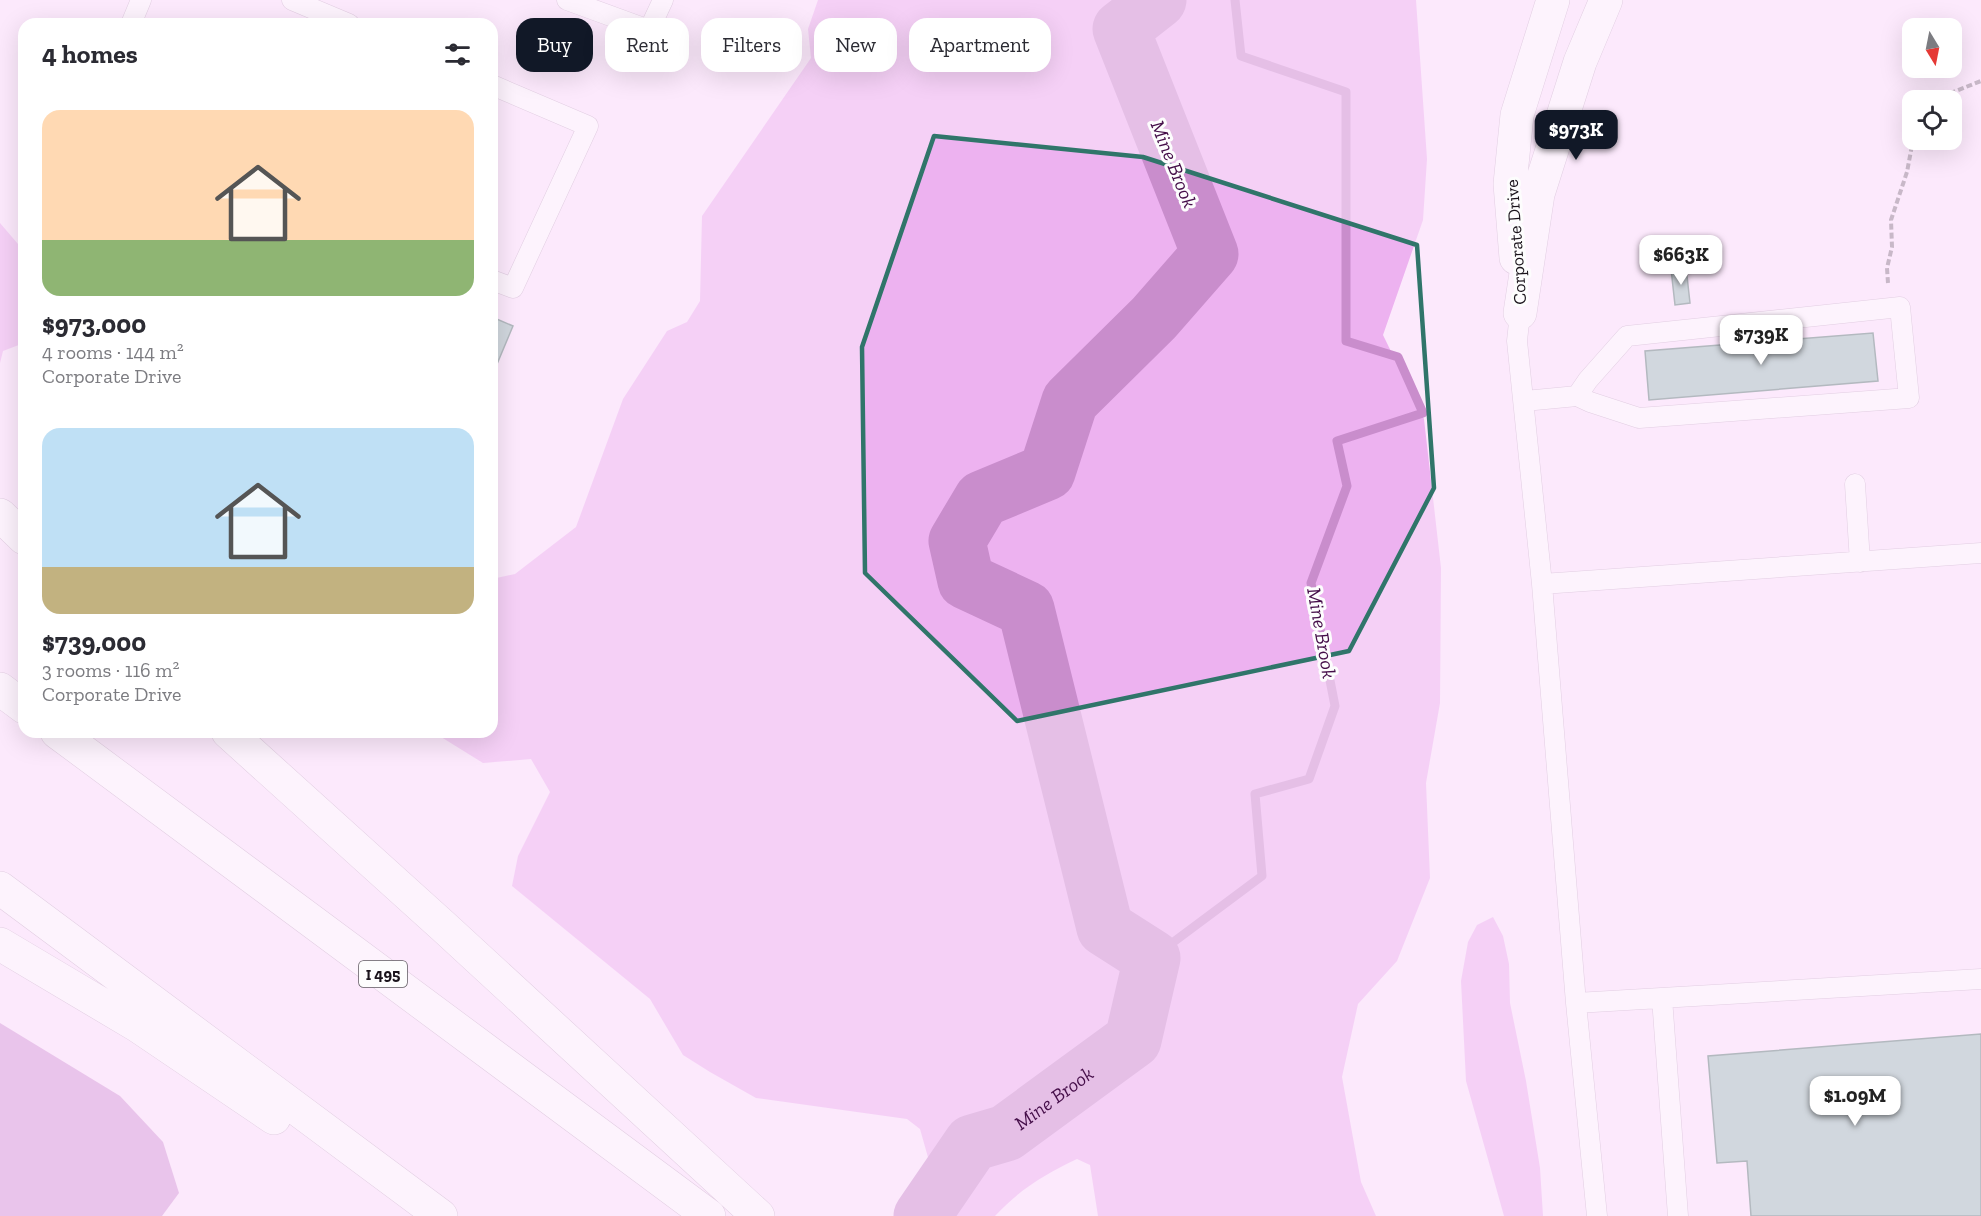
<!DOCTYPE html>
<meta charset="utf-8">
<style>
body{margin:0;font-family:"Zilla Slab",serif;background:#f2f2f3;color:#2b2b33;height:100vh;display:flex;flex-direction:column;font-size:22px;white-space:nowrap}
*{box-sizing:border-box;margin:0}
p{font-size:20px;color:#7c7c81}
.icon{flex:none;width:33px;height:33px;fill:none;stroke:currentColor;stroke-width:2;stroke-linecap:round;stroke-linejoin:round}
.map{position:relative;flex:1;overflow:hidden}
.side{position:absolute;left:18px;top:18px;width:480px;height:720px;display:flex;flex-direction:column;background:#fff;border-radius:18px;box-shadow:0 6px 24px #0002}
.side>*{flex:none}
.guide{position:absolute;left:516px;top:18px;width:570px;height:54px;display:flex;gap:12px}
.needle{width:39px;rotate:170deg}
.tools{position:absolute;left:1902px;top:18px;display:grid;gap:12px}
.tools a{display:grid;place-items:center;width:60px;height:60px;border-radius:12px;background:#fff;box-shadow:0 6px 24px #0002;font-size:30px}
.price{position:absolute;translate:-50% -51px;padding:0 14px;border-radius:12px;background:#fff;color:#222;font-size:20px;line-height:39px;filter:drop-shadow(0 2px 3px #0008)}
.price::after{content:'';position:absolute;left:50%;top:36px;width:18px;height:14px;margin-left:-9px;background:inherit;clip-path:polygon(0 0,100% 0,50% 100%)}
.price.selected{background:#111827;color:#fff}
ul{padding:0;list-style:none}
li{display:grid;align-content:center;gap:12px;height:318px;padding:0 24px}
li span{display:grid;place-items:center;height:186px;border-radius:18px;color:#555}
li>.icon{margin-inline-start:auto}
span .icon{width:108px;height:108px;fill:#fffc;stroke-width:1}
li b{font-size:26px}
h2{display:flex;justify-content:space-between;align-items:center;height:72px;padding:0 24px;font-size:26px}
.chip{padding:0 21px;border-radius:18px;background:#fff;box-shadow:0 6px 24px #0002;font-size:21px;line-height:54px}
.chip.selected{background:#111827;color:#fff}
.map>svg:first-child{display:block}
.green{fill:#edb2f0}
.forest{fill:#d397d7}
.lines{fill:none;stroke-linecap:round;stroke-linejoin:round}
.stream{stroke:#c98dcc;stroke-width:9}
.river{stroke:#c98dcc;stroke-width:57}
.building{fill:#9ec2ba;stroke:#5c7e77;stroke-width:1.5}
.service-casing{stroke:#c3adc4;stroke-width:21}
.minor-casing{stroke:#c3adc4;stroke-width:34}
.motorway-casing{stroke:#c3adc4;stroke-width:34}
.path{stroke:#8a7d8a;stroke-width:4;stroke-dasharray:6 3;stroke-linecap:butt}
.service{stroke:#fff;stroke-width:20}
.minor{stroke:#fff;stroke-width:33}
.motorway{stroke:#fff;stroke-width:33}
.marked{fill:none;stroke:#30756a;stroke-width:4.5;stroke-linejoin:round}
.labels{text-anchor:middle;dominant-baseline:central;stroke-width:6;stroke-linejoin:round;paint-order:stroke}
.shield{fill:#fdfdfd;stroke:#5e595f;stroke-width:1.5}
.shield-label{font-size:16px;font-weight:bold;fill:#1a131b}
.street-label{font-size:18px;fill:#1a131b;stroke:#fdfdfd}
.water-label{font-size:20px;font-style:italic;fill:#450e49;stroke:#fdfdfd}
</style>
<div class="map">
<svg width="1981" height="1216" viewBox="0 0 1981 1216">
<rect width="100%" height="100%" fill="#fce9fc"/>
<!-- green -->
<path class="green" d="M818,0h598l11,159 -4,61 -40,115 41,84 17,149 -1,135 -14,80 4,95 -33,83 -39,43 -16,73 19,105 15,34h-278l-8,-51 -13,-6c-32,15 -58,31 -82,57h-95l33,-41 -13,-46 -13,-10 -151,-21 -46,-26 -27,-17 -33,-56 -138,-113 6,-30 32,-64 -19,-33 -48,4 -50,-31h59v-153l23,-5 61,-47 47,-128 44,-68 20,-9 13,-21 2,-85 109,-158 -3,-29z
M0,223l24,28v92l-21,8 -3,12z
M1493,917l10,19 6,28 1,39 16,78 14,87 3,48h-39l-38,-135 -5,-100 7,-39 9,-17z"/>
<!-- forest -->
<path class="forest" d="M0,1023l120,73 43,46 16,51 -17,23h-162z"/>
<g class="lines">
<!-- stream -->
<path class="stream" d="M1152,958l110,-82 -7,-82 54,-15 26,-73 -24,-123 36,-97 -10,-45 86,-28 -25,-56 -52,-16v-249l-105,-36 -6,-56"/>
<!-- river -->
<path class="river" id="s1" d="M922,1216l50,-73 34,-10 127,-93 19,-82 -47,-30 -79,-319 -60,-28 -9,-40 25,-42 65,-27 23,-71 84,-83 56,-64 -89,-225 37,-29"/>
</g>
<!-- building -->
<path class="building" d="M1686,267l4,36 -15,2 -4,-36z
M492,317l21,9 -21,50z
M1873,333l5,48 -229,19 -4,-49z
M1981,1034v182h-230l-4,-55 -30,2 -9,-107z"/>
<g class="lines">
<defs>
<path id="service" d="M292,0l57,24
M567,0l82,30 14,-30
M131,24l10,-24
M492,85l96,41 -75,162 -21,-8
M1520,313l-3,28 25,243 34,419 21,213
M1524,401l53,-5 13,6 49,16 270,-20 -9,-91 -273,29 -39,44 -11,16
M1855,484l5,78
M1542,584l439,-31
M1662,998l16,218
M1576,1003l405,-24"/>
<path id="minor" d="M1516,258l-6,-74 7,-69 36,-115
M1520,313l18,-119 42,-132 26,-62"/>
<path id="motorway" d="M0,515l24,23
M0,689l24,18
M57,732l652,484
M228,732l216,195 314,289
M0,888l441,328
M0,944l138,82 136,92"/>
</defs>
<!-- service casing -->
<use href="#service" class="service-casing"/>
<!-- minor casing -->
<use href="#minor" class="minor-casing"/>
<!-- motorway casing -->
<use href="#motorway" class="motorway-casing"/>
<!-- path -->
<path class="path" d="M1933,100l48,-19
M1888,283l-1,-15 5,-21 -1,-27 16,-48 6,-32"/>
<!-- service -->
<use href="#service" class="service"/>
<!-- minor -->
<use href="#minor" class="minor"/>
<!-- motorway -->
<use href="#motorway" class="motorway"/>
</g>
<!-- marked area -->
<path d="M0 0H1981V1216H0ZM934,136l209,21 274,88 17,243 -85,163 -332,70 -152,-148 -3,-226z" fill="#fce9fc" fill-opacity=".55" fill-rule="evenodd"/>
<path class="marked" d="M934,136l209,21 274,88 17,243 -85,163 -332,70 -152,-148 -3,-226z"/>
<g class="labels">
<!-- shield labels -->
<rect class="shield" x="359" y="961" width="48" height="26" rx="4.5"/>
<g class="shield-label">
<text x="383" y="974">I 495</text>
</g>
<!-- street labels -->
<g class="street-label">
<text transform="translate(1516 242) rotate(-94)">Corporate Drive</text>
</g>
<!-- water labels -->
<g class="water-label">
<text transform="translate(1174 164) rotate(68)">Mine Brook</text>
<text transform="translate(1322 633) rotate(80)">Mine Brook</text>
<text stroke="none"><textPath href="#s1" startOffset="183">Mine Brook</textPath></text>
</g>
</g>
</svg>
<div class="tools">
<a><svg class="needle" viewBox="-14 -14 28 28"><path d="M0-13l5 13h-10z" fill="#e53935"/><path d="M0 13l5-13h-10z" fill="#7c7c81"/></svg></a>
<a><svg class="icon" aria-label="locate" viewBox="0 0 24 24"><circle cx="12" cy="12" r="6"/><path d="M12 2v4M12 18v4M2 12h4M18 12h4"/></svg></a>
</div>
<b class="price selected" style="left:1576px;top:161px">$973K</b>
<b class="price" style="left:1681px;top:286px">$663K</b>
<b class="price" style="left:1761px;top:366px">$739K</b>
<b class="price" style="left:1855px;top:1127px">$1.09M</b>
<div class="guide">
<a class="chip selected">Buy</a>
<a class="chip">Rent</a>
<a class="chip">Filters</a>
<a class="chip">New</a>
<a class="chip">Apartment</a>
</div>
<section class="side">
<h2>4 homes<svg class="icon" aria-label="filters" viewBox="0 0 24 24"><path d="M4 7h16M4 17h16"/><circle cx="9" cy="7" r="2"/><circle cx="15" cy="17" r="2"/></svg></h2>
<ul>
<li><span style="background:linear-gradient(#ffd9b3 70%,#8fb573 0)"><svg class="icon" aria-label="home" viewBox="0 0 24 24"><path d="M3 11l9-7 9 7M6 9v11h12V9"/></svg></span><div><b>$973,000</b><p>4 rooms · 144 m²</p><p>Corporate Drive</p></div></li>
<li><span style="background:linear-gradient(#bfe0f5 75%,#c2b280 0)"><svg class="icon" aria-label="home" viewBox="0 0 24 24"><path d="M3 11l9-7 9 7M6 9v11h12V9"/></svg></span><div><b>$739,000</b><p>3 rooms · 116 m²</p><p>Corporate Drive</p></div></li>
</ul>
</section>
</div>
